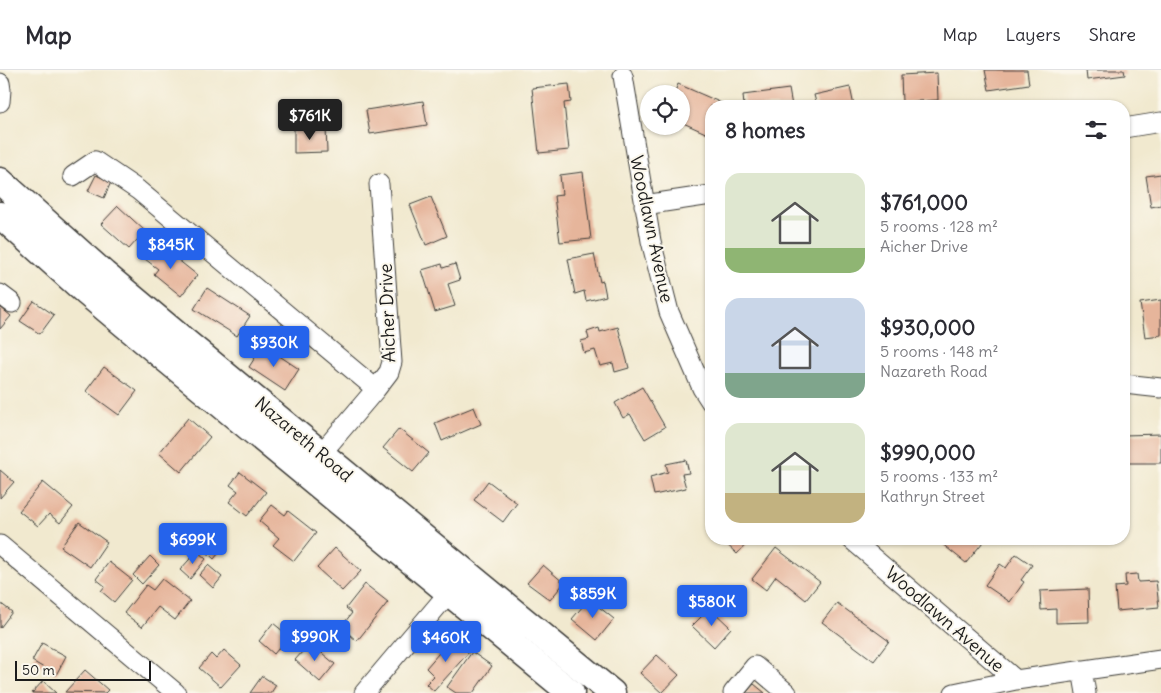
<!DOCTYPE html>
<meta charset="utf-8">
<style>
body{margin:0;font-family:Delius,sans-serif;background:#f7f7f7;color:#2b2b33;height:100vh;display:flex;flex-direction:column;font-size:19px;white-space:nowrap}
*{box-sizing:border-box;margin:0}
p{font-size:16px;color:#7c7c81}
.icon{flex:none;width:28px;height:28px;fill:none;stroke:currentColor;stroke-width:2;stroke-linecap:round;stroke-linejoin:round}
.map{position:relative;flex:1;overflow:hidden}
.side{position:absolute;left:705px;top:30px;width:425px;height:445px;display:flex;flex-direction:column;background:#fff;border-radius:20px;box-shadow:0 1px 4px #0004}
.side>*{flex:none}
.controls{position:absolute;left:640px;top:15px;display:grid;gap:10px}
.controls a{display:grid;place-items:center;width:50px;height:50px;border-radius:50%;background:#fff;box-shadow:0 1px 4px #0004;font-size:25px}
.scale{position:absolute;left:15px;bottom:12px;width:136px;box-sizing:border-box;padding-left:5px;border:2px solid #1c1c1c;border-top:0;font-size:14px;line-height:18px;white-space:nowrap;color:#1c1c1c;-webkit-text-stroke:4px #fbf7ec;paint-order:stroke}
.price{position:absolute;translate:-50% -42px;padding:0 11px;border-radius:5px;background:#2563eb;color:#fff;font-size:16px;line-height:32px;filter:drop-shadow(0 1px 2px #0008)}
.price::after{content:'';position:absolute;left:50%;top:30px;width:15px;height:11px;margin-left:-8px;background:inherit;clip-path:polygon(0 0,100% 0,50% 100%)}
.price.selected{background:#222;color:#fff}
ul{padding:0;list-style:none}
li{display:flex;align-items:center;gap:15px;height:125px;padding:0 20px}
li span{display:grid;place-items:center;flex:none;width:140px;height:100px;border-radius:15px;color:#555}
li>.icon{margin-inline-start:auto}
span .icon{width:60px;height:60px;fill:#fffc;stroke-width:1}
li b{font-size:21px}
h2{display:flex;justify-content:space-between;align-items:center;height:60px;padding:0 20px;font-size:21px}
header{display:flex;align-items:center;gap:30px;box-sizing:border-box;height:70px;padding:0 25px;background:#fff;border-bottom:1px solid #e1e1e2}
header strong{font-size:24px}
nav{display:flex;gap:28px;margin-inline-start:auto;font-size:18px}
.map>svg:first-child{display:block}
.building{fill:#e6b59b}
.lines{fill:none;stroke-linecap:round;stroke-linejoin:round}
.minor-casing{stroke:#3c3b37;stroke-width:21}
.highway-casing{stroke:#3c3b37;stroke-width:29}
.minor{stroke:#fff;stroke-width:19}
.highway{stroke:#fff;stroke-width:26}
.labels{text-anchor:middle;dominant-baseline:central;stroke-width:4;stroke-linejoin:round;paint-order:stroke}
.street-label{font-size:18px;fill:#1c1c1c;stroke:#fbf7ec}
</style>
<header>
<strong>Map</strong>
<nav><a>Map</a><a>Layers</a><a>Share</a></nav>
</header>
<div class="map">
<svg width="1161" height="623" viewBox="0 0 1161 623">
<rect width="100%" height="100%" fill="#fbf7ec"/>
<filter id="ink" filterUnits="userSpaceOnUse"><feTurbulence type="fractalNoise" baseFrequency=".02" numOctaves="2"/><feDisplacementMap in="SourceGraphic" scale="10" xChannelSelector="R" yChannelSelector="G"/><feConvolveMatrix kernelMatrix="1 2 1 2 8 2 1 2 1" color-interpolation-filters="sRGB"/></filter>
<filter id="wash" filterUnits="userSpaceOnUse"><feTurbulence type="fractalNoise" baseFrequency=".0096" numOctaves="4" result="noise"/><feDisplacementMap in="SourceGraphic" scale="20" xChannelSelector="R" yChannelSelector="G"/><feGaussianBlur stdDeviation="1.12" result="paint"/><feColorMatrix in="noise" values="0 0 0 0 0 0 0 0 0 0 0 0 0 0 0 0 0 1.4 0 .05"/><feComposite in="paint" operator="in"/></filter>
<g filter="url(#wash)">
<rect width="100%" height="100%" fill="#f1e9cf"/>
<g id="blocks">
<!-- building -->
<path class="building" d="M985,0h42l2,14 -40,6z
M1086,0h38l1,5 -38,5z
M937,3l1,27 -36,2 -1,-27z
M569,14l2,18 -7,1 5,47 -30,3 -7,-65z
M678,14l46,20 -2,2h-11l-1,29 -29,-13v-28h-7z
M850,17l4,19h-37l-3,-11z
M789,19l3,17h-48l-1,-11z
M423,31l4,24 -57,9 -4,-24z
M326,58l1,24 -33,1v-24z
M583,102l8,67 -31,3 -6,-46 8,-1 -2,-20z
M1161,104v31l-10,2 -5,-31z
M96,105l15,7 -7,16 -16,-7z
M431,127l16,39 -21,9 -16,-40z
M118,136l27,25 -16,18 -28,-25z
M157,173l40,32 -16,21 -27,-22 4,-5 -13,-10z
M594,184l6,28 3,-1 3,15 -20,5 -2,-10 -9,3 -7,-35z
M442,194l1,4 12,-4 5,16 -12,4 7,22 -20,6 -13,-42z
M207,218l43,28 -13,20 -43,-27z
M1161,230v35l-16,2 -5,-34z
M34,231l20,14 -14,19 -20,-13z
M0,237l11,9 -11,13z
M618,257l11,41 -14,4 -2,-9 -13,3 -5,-16 -11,3 -3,-12 8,-2 -2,-7 12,-4 1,4z
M263,275l36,24 -14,22 -36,-24z
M104,297l33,24 -18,24 -33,-24z
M642,317l23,40 -20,12 -15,-25 -7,4 -8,-15z
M474,337l7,17 -39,17 -7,-18z
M188,348l22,19 -29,35 -22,-19z
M399,359l30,24 -16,19 -30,-24z
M1161,364v29h-37v-28z
M686,390l3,13 -7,1 4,14 -32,7 -4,-18 18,-5 -2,-8z
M0,400l14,12 -14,16z
M240,402l26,20 -19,24 -18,-14 9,-11 -8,-6z
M488,411l29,22 -14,19 -29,-22z
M43,412l30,25 -13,16 -11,-9 -11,12 -19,-15z
M272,435l13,10 3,-4 28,22 -22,28 -21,-16 6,-7 -20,-17z
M79,452l28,20 -17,25 -29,-20z
M209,466l14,12 -9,11 -14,-13z
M721,469h30l-14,15z
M936,469h43l4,3 -17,21z
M335,478l26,23 -19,20 -25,-23z
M776,478l44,34 -14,18 -30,-24 -10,14 -14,-11z
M197,481l9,8 -16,20 -10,-9z
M1016,484l16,11 -11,15 3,2 -14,20 -25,-17 15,-21 6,4z
M150,486l9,9 -17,19 -9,-9z
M109,492l23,18 -18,22 -13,-11 4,-5 -9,-7z
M208,495l14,12 -9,11 -14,-13z
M543,495l21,18 -14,17 -23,-17z
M1137,504l1,8 18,-1 3,26 -42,4 -2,-24 11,-1 -1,-11z
M162,509l28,22 -15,19 -17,-13 -16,20 -18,-14 22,-28 7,5z
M365,514l23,18 -31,39 -16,-14 11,-14 -6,-5z
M1088,519l1,33 -33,1v-14l-15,1 -1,-19z
M589,529l25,20 -17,21 -25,-21z
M0,533l12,9 -12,16z
M837,533l52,38 -15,20 -52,-39z
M710,538l21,20 -17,19 -22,-21z
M273,553l16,13 -15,18 -15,-13z
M452,568l17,14 -35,39 -8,-7 8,-8 -8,-8z
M42,573l24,13 -10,19 -24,-14z
M310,573l25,21 -15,18 -25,-22z
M224,580l17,15 -20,22 -22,-19 12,-14 5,5z
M472,582l20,14 -19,27h-17l-9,-6z
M657,585l22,20 -17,18 -22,-20z
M85,600l23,20 -3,3 -40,-1z
M262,606l14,9 -5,8h-21z
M43,611l13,12h-24z
M754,614l11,9h-19z"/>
</g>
</g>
<g filter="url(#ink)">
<use href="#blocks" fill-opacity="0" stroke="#3c3b37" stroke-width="1"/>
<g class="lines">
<defs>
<path id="minor" d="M623,6l28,165 18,71 33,76 9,14
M0,13l1,7 -1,12
M1124,58l37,-6
M73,106l22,-15 43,29 238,199
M644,135l67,-10
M0,224l12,9
M1124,314l37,4
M314,392l62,-73 13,-17 3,-10 -13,-178
M851,469l165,141
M0,475l176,148
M1082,600l4,23
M364,623l93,-110
M733,623l22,-27 32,27
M954,623l62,-13 145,-21"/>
<path id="highway" d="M0,111l104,93 79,66 429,353
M0,145l87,78 80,67 404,333"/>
</defs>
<!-- minor casing -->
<use href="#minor" class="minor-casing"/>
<!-- highway casing -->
<use href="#highway" class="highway-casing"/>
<!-- minor -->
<use href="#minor" class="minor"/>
<!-- highway -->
<use href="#highway" class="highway"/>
</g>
</g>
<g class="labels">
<!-- street labels -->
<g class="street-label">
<text transform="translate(652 159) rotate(78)">Woodlawn Avenue</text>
<text transform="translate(387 243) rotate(-92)">Aicher Drive</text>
<text transform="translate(304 369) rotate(40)">Nazareth Road</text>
<text transform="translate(945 549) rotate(41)">Woodlawn Avenue</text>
</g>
</g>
</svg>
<div class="controls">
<a><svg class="icon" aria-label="locate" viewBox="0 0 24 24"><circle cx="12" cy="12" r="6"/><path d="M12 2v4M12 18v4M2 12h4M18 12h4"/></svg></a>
</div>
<div class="scale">50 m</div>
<b class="price selected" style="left:310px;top:71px">$761K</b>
<b class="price" style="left:171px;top:200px">$845K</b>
<b class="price" style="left:274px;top:298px">$930K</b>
<b class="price" style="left:193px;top:495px">$699K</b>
<b class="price" style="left:593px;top:549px">$859K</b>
<b class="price" style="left:712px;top:557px">$580K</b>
<b class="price" style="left:315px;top:592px">$990K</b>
<b class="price" style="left:446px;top:593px">$460K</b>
<section class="side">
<h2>8 homes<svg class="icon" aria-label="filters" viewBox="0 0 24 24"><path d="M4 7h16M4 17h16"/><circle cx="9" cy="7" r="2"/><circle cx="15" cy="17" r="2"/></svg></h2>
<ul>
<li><span style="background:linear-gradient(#dfe7d0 75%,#8fb573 0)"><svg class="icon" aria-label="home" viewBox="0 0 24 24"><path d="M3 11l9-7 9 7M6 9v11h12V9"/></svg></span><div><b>$761,000</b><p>5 rooms · 128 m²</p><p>Aicher Drive</p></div></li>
<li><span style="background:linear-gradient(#c9d6e8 75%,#7fa58c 0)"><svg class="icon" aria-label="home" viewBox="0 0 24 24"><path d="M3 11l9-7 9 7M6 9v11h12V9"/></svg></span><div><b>$930,000</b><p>5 rooms · 148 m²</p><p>Nazareth Road</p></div></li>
<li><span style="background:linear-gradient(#dfe7d0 70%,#c2b280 0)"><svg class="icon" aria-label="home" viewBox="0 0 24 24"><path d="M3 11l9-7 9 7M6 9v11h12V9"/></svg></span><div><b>$990,000</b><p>5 rooms · 133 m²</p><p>Kathryn Street</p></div></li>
</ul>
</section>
</div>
